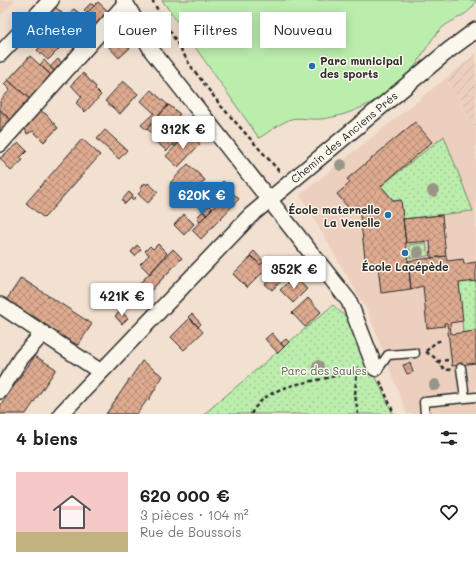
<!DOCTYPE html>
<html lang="fr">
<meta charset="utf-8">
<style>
body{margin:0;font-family:Mali,sans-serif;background:#f2f2f2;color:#202124;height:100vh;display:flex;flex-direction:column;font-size:15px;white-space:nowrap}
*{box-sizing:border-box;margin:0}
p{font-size:13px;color:#757577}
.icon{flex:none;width:22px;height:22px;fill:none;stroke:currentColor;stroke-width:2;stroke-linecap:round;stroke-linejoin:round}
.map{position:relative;height:414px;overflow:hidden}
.sheet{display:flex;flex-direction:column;background:#fff;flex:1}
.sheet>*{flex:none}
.guide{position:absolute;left:12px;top:12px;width:452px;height:36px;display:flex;gap:8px}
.price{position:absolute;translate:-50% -34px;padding:0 9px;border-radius:4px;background:#fff;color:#222;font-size:13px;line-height:26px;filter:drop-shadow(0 1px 2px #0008)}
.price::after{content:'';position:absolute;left:50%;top:24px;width:12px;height:9px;margin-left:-6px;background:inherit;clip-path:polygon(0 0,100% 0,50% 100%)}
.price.on{background:#1f6fb2;color:#fff}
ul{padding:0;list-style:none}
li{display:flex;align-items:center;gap:12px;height:100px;padding:0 16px}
li span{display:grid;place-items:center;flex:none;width:112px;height:80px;border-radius:0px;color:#555}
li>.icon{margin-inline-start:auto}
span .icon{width:48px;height:48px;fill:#fffc;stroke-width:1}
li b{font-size:17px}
h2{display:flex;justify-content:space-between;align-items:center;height:48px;padding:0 16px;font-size:17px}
.tag{padding:0 14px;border-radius:0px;background:#fff;box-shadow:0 2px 10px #0003;font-size:14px;line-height:36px}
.tag.on{background:#1f6fb2;color:#fff}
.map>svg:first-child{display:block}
.built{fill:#ecd0bd}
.industrial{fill:url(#industrial-furrows)}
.green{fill:url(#green-dots);stroke:#738c6c}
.pitch{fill:#bbedad;stroke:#738c6c}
.building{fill:url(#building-cross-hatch);stroke:#2b2b2b}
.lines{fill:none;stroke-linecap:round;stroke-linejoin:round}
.lane-casing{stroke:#2b2b2b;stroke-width:11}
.street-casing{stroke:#2b2b2b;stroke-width:18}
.path{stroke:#2b2b2b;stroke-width:2.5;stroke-dasharray:4 3;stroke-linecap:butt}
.lane{stroke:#fbf7ec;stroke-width:8}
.street{stroke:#fbf7ec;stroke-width:15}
.tree{fill:#989787}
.poi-dot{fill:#1f6fb2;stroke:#fbf7ec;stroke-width:1.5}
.labels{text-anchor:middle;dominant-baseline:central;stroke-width:3;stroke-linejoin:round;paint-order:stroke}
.poi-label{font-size:11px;font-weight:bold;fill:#2b2b2b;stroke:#fbf7ec;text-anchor:start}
.street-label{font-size:11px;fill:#2b2b2b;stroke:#fbf7ec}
.park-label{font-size:11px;fill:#4f5c4c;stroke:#fbf7ec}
</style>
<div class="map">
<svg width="476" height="414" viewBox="0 0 476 414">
<defs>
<pattern id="industrial-furrows" width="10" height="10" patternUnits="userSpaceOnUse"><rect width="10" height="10" fill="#ecd0bd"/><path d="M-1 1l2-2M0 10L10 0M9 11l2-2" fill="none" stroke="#cbb3a3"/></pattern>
<pattern id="green-dots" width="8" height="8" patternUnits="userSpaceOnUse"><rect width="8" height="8" fill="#bbedad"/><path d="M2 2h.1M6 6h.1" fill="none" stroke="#a1cb95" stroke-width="1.8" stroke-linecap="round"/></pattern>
<pattern id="building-cross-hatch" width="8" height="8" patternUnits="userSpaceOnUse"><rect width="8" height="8" fill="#deab90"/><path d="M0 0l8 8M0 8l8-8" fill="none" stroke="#b48b76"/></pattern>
</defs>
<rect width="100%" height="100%" fill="#f2e0d0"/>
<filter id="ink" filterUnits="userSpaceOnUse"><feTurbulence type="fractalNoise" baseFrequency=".025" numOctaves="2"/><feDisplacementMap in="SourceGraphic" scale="8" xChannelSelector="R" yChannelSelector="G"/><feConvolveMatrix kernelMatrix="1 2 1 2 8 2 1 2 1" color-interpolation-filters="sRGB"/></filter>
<g filter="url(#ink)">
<!-- built -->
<path class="built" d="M0,0h15l-15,17z
M446,78l30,51v285h-69l-39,-102 -68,-117z"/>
<!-- industrial -->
<path class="industrial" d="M476,54v75l-30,-51z"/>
<!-- green -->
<path class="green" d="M444,136l29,75 -70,8 -2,-19 -7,1 -13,-15z
M426,243l2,13 -18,2 -1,-13z
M476,281v50l-13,2 -4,-50z
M333,305l17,16 43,93h-189z"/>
<!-- pitch -->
<path class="pitch" d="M162,0h314c-4,16 -27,19 -37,31 -15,16 -22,39 -40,53 -22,18 -50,32 -78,35 -8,1 -24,-2 -30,0 -11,4 -22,13 -32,19z"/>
<!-- building -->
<path class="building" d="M98,2l12,11 -13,14 -12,-12z
M91,3l3,3 -7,7 -3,-3z
M53,5l18,16 -7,7 -17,-16z
M74,9l5,4 -4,4 -5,-5z
M58,22l10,9 -13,14 -10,-9z
M119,26l6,7 -4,3 10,11 -12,11 -11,-12 6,-5 -5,-6z
M47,40l12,9 -11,11 -11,-10z
M75,41l5,5 -4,4 -5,-5z
M30,56l22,20 -22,23 -22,-19z
M58,59l5,5 -8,8 -5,-5z
M44,60l11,12 -3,4 -12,-11z
M83,73l13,14 -1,2 6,6 -16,17 -9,-9 6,-6 -11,-12z
M8,80l22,19 -19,21 -11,-10v-9l10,-11 -6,-6z
M123,81l15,13 -18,20 -15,-13z
M151,90l17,15 -22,24 -5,-4 13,-12 -13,-12z
M169,105l11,9 -3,3 12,10 -22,24 -12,-10 3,-3 -11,-9z
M37,109l9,5 12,14 -14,14 -11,-11 -6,3 -4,-12z
M0,110l11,10 -11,12z
M197,119l5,6 -9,9 -6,-5z
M415,122l17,20 -51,44 13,15 7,-1 10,89 -30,4 -3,-28 -12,1 -7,-59 -1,-2 -7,6 -14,-17 13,-11 -3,-4z
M187,129l3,2 -15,16 -2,-2z
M105,130l22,20 -8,9 -22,-20z
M188,133l6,5 1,-1 2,1 -2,2 5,4 -22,23 -12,-11z
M82,139l18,16 -56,63 -18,-15z
M19,143l8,8 -7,7 3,2 -12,11 -11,-13z
M188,164l17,16 -17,19 -18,-16z
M223,181l8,7 -11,13 -8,-8z
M145,183l2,2 1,-2 10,9 -10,11 -10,-9 4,-4 -2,-2z
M205,188l4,4 -12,13 -4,-4z
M230,190l9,9 -38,40 -9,-9z
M129,192l6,6 -3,2 -1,-2 -6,6 -3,-4z
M209,205l3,3 -6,7 -3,-4z
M203,211l3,4 -6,6 -3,-4z
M184,214l10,10 -10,11 -10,-10z
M442,215l4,41 -15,2 -1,-17 -24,2 -3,-24z
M158,244l9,9 -17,21 -10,-10 9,-9 -4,-4 5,-5 3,3z
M137,245l4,4 -6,7 -4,-4z
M173,249l9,9 -37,39 -10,-9z
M254,251l10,11 -4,3 -10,-10z
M252,256l8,9 5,-5 5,5 -23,23 -14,-14z
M446,256l1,5 16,-2 1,5 12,-2v19l-17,2 4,38 -13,2 1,11 25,-3v32l-24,3 -5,-43h-3l1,3 -18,2 -4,-42 -12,3 -3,-28z
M286,264l6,7 -20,19 -7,-6 11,-10 -2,-2z
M294,276l13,13 -14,14 -13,-13z
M21,278l71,46 -14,21 -26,-14 1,-1 -21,-15 -2,2 -23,-18z
M308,298l13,14 -16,15 -13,-14z
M121,311l7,7 -6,6 -7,-8z
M192,314l9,10 -3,3 -10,-10z
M190,318l13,14 -19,18 -13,-13z
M272,333l12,14 -6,6 -13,-14z
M286,339l3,3 -5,5 -3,-4z
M35,356l21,13 -30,45h-26v-8z
M142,361l21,15 -15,25 -1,-1 -10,14h-31z
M410,363l3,9 -6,2 -4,-9z"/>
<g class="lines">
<defs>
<path id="lane" d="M461,368l4,30
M376,372l12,-17 27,-2
M425,414l-1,-12 52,-5"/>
<path id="street" d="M124,0l28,51 197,250 26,67
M0,54l51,-54
M0,144l126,-141
M0,305l101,67
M0,391l21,-33 22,-25
M61,414l189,-198 199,-166 27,-20"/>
</defs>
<!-- lane casing -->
<use href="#lane" class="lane-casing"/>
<!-- street casing -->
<use href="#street" class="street-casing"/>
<!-- path -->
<path class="path" d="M152,0l38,65 31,41 59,66
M426,351l10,-9 6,-2
M426,352l8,5 10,12 7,1
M437,361l12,-1
M357,369l-2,26 3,19
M380,381l14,33
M251,414c21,-38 75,-28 108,-47"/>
<!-- lane -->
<use href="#lane" class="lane"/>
<!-- street -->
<use href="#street" class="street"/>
</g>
<!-- trees -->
<g class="tree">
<circle cx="29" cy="41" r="6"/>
<circle cx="341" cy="165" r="6"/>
<circle cx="433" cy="191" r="6"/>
<circle cx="418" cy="252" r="6"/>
<circle cx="318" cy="366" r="6"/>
<circle cx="435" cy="385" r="6"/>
</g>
</g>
<!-- markers -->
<g class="poi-dot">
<circle cx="312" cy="66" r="4"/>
<circle cx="388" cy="215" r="4"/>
<circle cx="405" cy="253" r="4"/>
</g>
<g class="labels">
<!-- poi labels -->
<g class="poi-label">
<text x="320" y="60">Parc municipal<tspan x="320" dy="13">des sports</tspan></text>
<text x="380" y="209" text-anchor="end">École maternelle<tspan x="380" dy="13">La Venelle</tspan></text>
<text x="405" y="266" text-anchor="middle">École Lacépède</text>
</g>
<!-- street labels -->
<g class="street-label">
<text transform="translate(344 137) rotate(-40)">Chemin des Anciens Prés</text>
</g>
<!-- park labels -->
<g class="park-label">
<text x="324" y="370">Parc des Saules</text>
</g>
</g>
</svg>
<b class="price" style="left:183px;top:150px">312K €</b>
<b class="price on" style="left:202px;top:216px">620K €</b>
<b class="price" style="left:294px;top:290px">352K €</b>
<b class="price" style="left:122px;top:317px">421K €</b>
<div class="guide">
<a class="tag on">Acheter</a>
<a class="tag">Louer</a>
<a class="tag">Filtres</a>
<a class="tag">Nouveau</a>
</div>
</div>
<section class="sheet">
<h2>4 biens<svg class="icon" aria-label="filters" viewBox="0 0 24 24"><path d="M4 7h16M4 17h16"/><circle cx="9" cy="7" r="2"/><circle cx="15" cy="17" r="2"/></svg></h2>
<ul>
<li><span style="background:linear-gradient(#f6c9c9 75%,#c2b280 0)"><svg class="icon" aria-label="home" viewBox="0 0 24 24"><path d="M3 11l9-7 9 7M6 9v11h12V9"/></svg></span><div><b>620 000 €</b><p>3 pièces · 104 m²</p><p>Rue de Boussois</p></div><svg class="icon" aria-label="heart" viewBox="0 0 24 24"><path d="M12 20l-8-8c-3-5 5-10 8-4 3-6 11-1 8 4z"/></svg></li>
</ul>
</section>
